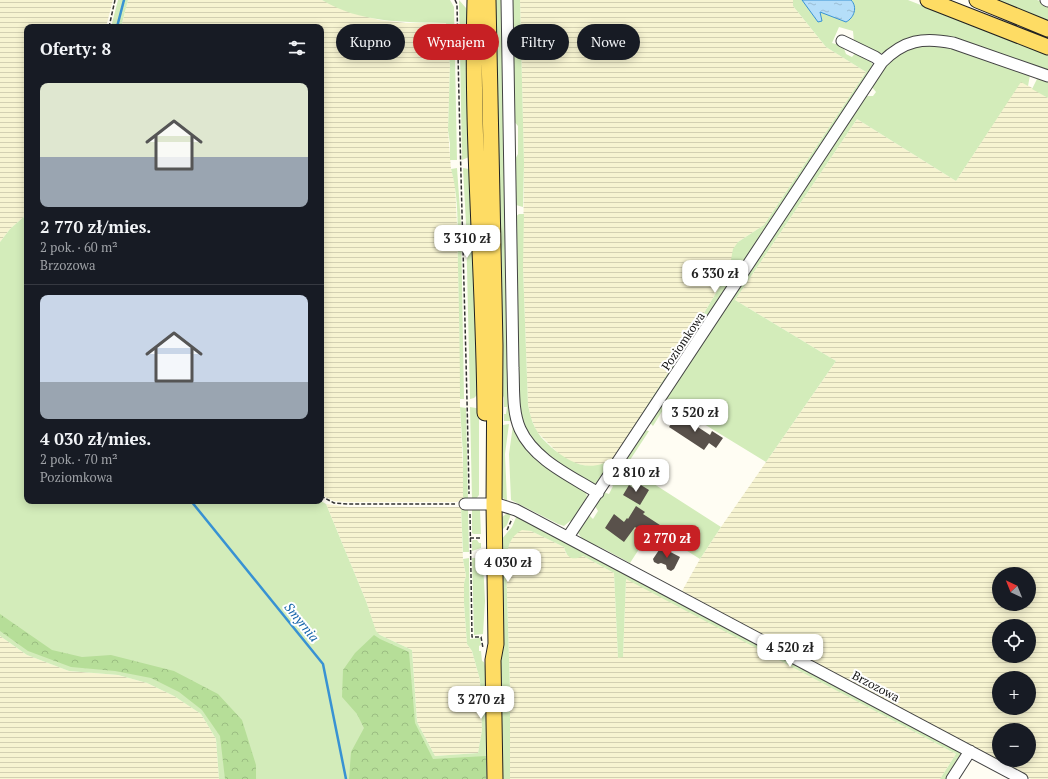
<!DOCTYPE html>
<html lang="pl">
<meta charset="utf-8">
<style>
body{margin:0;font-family:"PT Serif",serif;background:#242831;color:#f1f3f6;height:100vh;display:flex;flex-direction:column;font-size:15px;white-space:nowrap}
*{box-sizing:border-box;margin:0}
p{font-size:13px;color:#9ea1a6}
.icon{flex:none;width:22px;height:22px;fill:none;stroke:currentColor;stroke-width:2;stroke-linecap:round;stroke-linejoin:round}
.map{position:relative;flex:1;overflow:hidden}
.panel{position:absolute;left:24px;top:24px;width:300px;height:480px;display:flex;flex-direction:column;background:#171b24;border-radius:8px;box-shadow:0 2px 10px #0003}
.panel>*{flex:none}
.hud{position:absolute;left:336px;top:24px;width:380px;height:36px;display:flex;gap:8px}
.needle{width:26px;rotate:317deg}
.buttons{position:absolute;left:992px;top:567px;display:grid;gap:8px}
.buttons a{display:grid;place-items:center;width:44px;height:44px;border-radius:50%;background:#171b24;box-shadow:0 2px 10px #0003;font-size:20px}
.price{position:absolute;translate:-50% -34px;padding:0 9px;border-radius:8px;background:#fff;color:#222;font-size:13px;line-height:26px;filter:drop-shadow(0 1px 2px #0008)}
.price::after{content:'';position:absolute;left:50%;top:24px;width:12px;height:9px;margin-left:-6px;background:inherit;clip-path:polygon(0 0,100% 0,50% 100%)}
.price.active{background:#c72024;color:#fff}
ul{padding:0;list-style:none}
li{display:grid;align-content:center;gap:8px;height:212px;padding:0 16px}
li+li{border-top:1px solid #363941}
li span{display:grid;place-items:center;height:124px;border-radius:8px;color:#555}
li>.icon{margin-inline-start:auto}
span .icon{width:72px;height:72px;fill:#fffc;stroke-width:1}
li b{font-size:17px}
h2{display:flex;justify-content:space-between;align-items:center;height:48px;padding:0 16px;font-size:17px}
.chip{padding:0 14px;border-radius:18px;background:#171b24;box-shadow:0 2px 10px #0003;font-size:14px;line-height:36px}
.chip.active{background:#c72024;color:#fff}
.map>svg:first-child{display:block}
.farmland{fill:url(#farmland-rules);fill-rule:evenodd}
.grass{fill:#d3ecba}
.forest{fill:url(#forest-crowns)}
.water{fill:url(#water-ripples);stroke:#3892d3}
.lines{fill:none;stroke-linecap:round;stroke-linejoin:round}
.stream{stroke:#3892d3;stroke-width:2.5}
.building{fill:#59514b}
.minor-casing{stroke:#434343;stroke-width:13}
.major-casing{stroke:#212121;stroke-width:17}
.path{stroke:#323232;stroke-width:1.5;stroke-dasharray:4 2;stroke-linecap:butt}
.minor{stroke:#fff;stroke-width:11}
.major{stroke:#fedc64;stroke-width:15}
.labels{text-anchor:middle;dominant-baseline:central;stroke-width:4;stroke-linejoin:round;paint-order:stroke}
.street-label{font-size:12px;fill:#101010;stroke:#fff}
.water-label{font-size:13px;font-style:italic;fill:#1263a9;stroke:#fff}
</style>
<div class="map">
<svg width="1048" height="779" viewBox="0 0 1048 779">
<defs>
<pattern id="farmland-rules" width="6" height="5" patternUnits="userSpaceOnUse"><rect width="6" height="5" fill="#f7f4d1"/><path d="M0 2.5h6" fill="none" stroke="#d3d0b2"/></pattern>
<pattern id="forest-crowns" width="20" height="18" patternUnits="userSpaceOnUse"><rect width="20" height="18" fill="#b6de98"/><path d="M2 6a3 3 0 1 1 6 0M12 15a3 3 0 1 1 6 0" fill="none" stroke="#9bbd82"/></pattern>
<pattern id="water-ripples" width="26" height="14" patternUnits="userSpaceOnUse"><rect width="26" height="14" fill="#b5def9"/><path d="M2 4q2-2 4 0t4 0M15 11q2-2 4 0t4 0" fill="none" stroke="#9bbdd4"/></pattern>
</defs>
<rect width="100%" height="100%" fill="#fffdf3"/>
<!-- farmland -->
<path class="farmland" d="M0,0h113l-7,27h-79v187l-17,15 -10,13z
M128,0h194l24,11 33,9 27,3h40l4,42 -2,65 3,39 4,14 2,42 3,123v59l4,83 -1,10 -6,2h-109l-14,-1 -9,-4 -4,-4v-466h-200z
M520,0h273v6l33,41 40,25 -102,153 -26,17 -13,36 -54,90 -57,89 -8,6 -10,3h-9l-9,-2 -11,-4 -9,-7 -21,-21 -6,-14 -3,-13 -5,-138 1,-104z
M1021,81l27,17v681h-17l-349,-188 18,-32 21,-32 115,-166 -101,-61 122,-181 99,62zM999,574h30v30h-30zM999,626h30v30h-30zM999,678h30v30h-30zM999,730h30v30h-30z
M326,504l22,3h113l2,52 3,17 -2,7v20l3,41 5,7 8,29 2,50 -4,23 -43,3 -18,-34 -5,-72 -32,-15 -4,-3 -10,-31z
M522,529l9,2 33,16 2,7 17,2 31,17 4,84h5l3,-79 330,176 -16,25h-430v-89l-4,-127 1,-13 4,-10 4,-6z
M0,636l27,19 42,16 49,4 29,8 27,13 27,18 15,25 3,40h-219z"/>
<!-- grass -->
<path class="grass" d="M118,0h10l-7,27h-10z
M322,0h128l4,7 3,153h-7v-16l-2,-14 2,-65 -4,-42c-43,-1 -86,0 -124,-23z
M459,0l7,8 2,8 1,141 -7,3z
M494,0h11l8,421h-9v-7h2l1,-7h-3v-9l-3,-7z
M511,0h9l4,163 -1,44 -7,-2 -3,-42 5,-9v-28l-5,-6z
M793,0h115l140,55v19l-113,-38 -7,-1 -14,2 -29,16h-8l-23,-11 -1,-11 -14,-4 -7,16 11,3 3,8 6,3 4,-5 12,6 5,7 -1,4 -275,414 -3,1 -6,-2 -50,-34 -10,-13 -10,-23 -3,-195 4,-3h5l-1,53 5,138c2,9 4,18 9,26 3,6 9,11 14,16 20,17 41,27 63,10l57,-89 54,-90 5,-13 3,-16 5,-7 26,-17 102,-153 -40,-25 -33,-41z
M996,0h41l11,4v18z
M940,44l90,31 -2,11 -7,-4 -65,99 -99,-62 -122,181 101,61 -70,101 -98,-60 -15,24 -4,-4 217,-326h7l3,-4 -5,-6c12,-16 23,-34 43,-40 8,-2 18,-1 26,-2z
M1041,77l7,3v18l-16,-9 5,-10z
M457,168l4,56 3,175h-4c0,-43 -1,-87 -2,-131 -1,-32 2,-68 -7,-99z
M463,168l6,1 2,2 4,67 2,157 -3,3 -4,1 -4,-175z
M27,214v287h294l5,3 40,97 10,30 4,4 32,15 5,72 18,34 43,-3 4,-23 -2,-50 -8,-29 -5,-7 -3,-41v-20l2,-7 -3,-17 6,-1 1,81 10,-1 1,7 -2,1v5h2l1,10 2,1 4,17 1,100h-270l-3,-40 -15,-25 -27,-18 -27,-13 -29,-8 -49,-4 -42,-16 -27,-19v-394l10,-13z
M460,407l6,1 2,92h-5v-45z
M470,407l6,1 3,2v85l-3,4 -4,1z
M509,424l-4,30 2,47 -8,-6v-39l4,-31z
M513,425l73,68c4,10 -8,21 -14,30l-2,-2 -6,5 -6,-2 -47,-24 -2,-46z
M644,430l5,1 -23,35 95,61 -21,32 -48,-30 -22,34 -24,-13 -23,-10 -5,-7c2,-6 6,-15 12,-17l3,3 5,-8 -3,-5 8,-14 6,2 4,-8 -3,-3z
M461,507h7l1,45h-6z
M472,507l8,3 1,24h-7l-2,-1z
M506,514h5l-4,11 -8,8 2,-15z
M517,515l446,239 -15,25h-8l16,-25 -330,-175 -3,78 -5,1 -4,-85 -31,-17c-11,5 -16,2 -19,-9l-33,-16 -9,-1c-13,7 -15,19 -16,33l4,127v89h-9l-1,-119 1,-120 11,-13z
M473,540h4l2,3h2v5l-9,3v-10z
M472,558h8l3,4 2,39 -2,33 -9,1z"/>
<!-- forest -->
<path class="forest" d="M0,614l52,36 30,7 29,-2 63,16 44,23 24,26 14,45v14h-31l-5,-43 -18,-26 -23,-18 -28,-14 -36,-7 -44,-4 -43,-16 -28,-20z
M374,635l6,4 29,13 6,71 18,36 53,-3v23h-137l2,-27 13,-24 -7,-14 -15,-17 1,-27 12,-17z"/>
<!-- water -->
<path class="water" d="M802,0h49c7,7 3,18 -5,22l-26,-10 2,9 -4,1z"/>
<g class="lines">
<!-- stream -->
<path class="stream" d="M117,27l7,-27
M191,501l132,163 23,115"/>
</g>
<!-- building -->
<path class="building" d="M678,414l32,21 2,-4 11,7 -7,10 -7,-5 -5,7 -35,-23z
M636,482l13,8 -9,15 -17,-10 6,-10 4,3z
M636,506l9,6 -2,2 20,13 -5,7 6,4 -4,7 -25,-18 -11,15 -19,-14 9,-14 10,8 3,-4 1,1z
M661,547l19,10 -6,12 -3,2 -4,-2 -1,-4 -5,-2 -3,1 -4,-2 -1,-3z"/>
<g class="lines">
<defs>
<path id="minor" d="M507,0l6,368c1,20 -1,43 7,61 14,31 51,47 78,64
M1046,0l2,1
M842,41l33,16 7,5
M465,504h32l19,6 506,269
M568,537l314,-475c22,-22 41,-25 71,-19l95,33
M952,779l18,-28"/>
<path id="major" d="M475,0c-4,138 9,276 10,413
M488,0l7,346 -1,158 2,140 -3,16 2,119
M928,0l120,47
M977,0l71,29"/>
</defs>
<!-- minor casing -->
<use href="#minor" class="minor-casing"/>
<!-- major casing -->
<use href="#major" class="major-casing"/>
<!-- path -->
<path class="path" d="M455,0l2,4c3,163 9,327 12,490
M109,27l6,-27
M321,496l13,7 14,1h107
M470,514l2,123h9l2,11
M507,530l5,-11
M470,538h12"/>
<!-- minor -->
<use href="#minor" class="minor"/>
<!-- major -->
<use href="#major" class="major"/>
</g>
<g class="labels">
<!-- street labels -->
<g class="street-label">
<text transform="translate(683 341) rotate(-56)">Poziomkowa</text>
<text transform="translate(876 686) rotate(28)">Brzozowa</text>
</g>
<!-- water labels -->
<g class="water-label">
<text transform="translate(302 622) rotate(51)">Smyrnia</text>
</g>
</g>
</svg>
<div class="buttons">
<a><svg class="needle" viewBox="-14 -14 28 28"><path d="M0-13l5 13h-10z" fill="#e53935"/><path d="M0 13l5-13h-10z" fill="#9ea1a6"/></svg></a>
<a><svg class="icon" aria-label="locate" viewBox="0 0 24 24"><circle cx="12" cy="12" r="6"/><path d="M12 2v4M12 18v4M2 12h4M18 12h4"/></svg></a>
<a>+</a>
<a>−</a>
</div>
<b class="price" style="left:467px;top:259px">3 310 zł</b>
<b class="price" style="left:715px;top:294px">6 330 zł</b>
<b class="price" style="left:695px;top:433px">3 520 zł</b>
<b class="price" style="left:636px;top:493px">2 810 zł</b>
<b class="price active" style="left:667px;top:559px">2 770 zł</b>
<b class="price" style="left:508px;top:583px">4 030 zł</b>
<b class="price" style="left:790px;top:668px">4 520 zł</b>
<b class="price" style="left:481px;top:720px">3 270 zł</b>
<div class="hud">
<a class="chip">Kupno</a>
<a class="chip active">Wynajem</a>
<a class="chip">Filtry</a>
<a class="chip">Nowe</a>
</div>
<section class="panel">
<h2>Oferty: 8<svg class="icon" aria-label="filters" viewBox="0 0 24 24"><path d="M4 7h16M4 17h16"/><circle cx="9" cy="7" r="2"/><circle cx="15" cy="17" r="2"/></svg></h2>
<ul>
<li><span style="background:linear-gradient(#dfe7d0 60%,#9aa5b1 0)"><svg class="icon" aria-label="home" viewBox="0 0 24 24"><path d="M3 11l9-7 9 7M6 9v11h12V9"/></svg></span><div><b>2 770 zł/mies.</b><p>2 pok. · 60 m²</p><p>Brzozowa</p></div></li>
<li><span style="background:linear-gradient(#c9d6e8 70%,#9aa5b1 0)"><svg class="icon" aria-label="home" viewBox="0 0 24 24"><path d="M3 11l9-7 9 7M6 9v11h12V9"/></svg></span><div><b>4 030 zł/mies.</b><p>2 pok. · 70 m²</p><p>Poziomkowa</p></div></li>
</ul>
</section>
</div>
